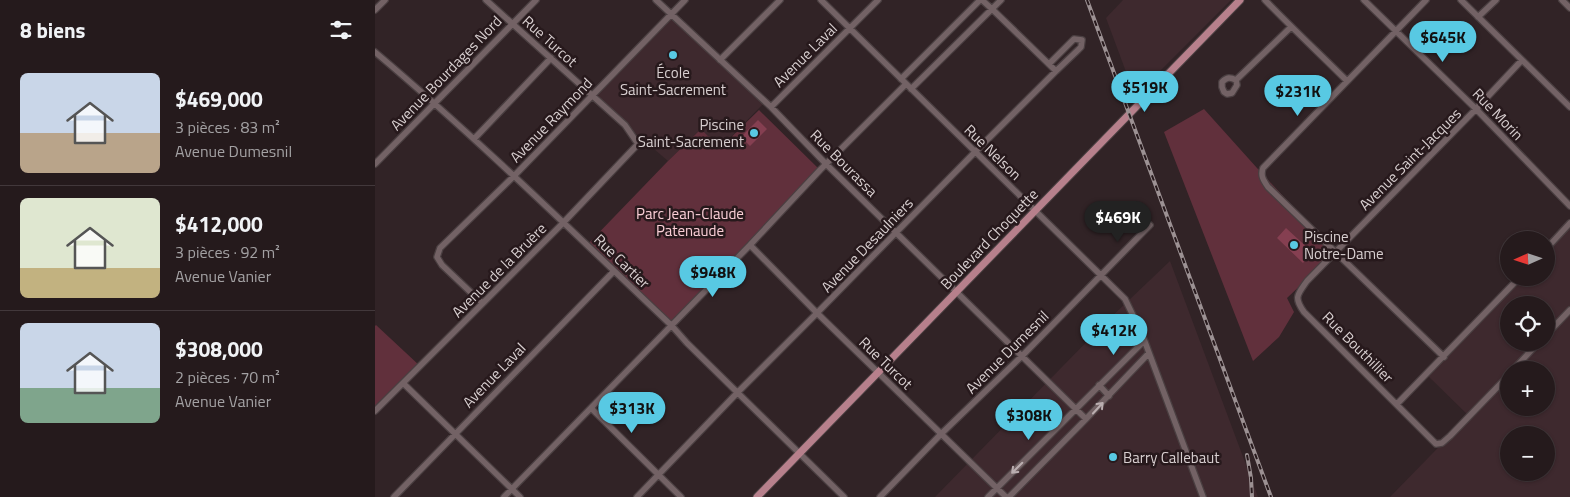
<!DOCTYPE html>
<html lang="fr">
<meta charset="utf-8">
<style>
body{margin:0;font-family:"Titillium Web",sans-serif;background:#312729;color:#f1f3f6;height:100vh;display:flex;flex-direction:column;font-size:19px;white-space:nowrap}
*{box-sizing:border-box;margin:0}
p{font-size:16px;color:#a3a1a3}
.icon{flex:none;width:28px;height:28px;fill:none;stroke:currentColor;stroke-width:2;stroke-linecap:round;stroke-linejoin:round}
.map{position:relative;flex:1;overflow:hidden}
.drawer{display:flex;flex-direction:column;background:#251a1c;width:375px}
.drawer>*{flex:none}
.needle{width:32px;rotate:267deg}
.buttons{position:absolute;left:1125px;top:231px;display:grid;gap:10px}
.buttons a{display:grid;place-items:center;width:55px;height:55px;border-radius:50%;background:#251a1c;box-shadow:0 1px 4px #0004,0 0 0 1px #42383b;font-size:25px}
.price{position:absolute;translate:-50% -42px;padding:0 11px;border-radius:18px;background:#58c9e3;color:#111;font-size:16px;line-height:32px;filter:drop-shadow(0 1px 2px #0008)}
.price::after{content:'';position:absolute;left:50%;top:30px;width:15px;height:11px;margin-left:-8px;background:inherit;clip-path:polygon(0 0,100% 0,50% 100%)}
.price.selected{background:#222;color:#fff}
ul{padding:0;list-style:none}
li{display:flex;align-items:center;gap:15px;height:125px;padding:0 20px}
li+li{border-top:1px solid #42383b}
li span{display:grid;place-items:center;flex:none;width:140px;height:100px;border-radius:8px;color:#555}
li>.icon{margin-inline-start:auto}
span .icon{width:60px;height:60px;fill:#fffc;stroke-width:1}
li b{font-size:21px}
h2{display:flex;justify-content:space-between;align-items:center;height:60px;padding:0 20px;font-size:21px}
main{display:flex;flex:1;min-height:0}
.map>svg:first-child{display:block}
.built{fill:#3e292e;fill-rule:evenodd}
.green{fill:#61303c}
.water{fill:#853f51}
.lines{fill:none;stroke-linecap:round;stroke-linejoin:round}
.minor-casing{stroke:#4a3f41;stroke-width:8}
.major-casing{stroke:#4a3f41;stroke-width:9}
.minor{stroke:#736265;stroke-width:5.5}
.major{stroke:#b7808c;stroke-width:7}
.rail-casing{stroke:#9c9193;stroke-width:4}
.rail{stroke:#27191c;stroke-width:2;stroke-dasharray:5.5;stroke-linecap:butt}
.oneway{stroke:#baaeb0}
.poi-dot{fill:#58c9e3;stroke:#27191c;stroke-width:2}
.labels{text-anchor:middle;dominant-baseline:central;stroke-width:5;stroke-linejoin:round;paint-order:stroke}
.street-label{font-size:15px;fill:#d8cfd0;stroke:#27191c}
.poi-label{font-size:15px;fill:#d8cfd0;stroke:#27191c;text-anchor:start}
.park-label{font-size:15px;fill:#fbcfd7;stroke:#27191c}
</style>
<main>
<section class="drawer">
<h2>8 biens<svg class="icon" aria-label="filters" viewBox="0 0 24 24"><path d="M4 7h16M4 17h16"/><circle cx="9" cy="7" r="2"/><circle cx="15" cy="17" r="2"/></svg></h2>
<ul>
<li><span style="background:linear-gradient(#c9d6e8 60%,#b9a48a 0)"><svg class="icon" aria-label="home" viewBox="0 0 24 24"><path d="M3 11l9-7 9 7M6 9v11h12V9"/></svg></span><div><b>$469,000</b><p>3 pièces · 83 m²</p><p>Avenue Dumesnil</p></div></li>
<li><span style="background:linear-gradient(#dfe7d0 70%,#c2b280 0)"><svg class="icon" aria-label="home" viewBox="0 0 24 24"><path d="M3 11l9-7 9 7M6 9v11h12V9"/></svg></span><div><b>$412,000</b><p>3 pièces · 92 m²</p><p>Avenue Vanier</p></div></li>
<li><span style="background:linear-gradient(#c9d6e8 65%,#7fa58c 0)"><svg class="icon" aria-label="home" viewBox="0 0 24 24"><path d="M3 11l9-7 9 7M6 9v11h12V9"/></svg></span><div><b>$308,000</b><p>2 pièces · 70 m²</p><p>Avenue Vanier</p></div></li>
</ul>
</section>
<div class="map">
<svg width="1195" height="497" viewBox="0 0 1195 497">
<rect width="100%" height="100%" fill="#312326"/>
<!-- built -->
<path class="built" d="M748,0h108l-96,96 -29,-78z
M296,14l94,88 -45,46 -19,-19 -33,32 -76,-65z
M1195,223v274h-180l79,-81 -43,-42 92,-96h28v-30zM1134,305h37v37h-37zM1134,370h37v38h-37zM1134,435h37v37h-37z
M795,261l88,236h-323l171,-175z"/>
<!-- green -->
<path class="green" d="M829,109l53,59 75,81 -26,31 -19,18 7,14 -15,25 -26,24 -89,-229z
M384,110l61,60 -148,156 -85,-81 81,-84 33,-32 19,19z
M1,325l44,41 -45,45v-85z"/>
<!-- water -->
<path class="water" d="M383,120l9,9 -17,17 -9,-9z
M911,228l26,24 -9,11 -26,-25z"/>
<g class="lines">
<defs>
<path id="minor" d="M281,0l115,107 56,58 259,254
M446,0l304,299 17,35 61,163
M607,0l10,9 64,62
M890,0c27,28 55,54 82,81
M989,0l112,109 94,97
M1051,0l-163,168c-3,8 1,13 5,19l176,170
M1086,0l109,107
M1187,0l8,8
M0,10l10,-10
M1103,17l18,-17
M0,52c103,87 199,181 297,274l15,17 157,154
M345,60l60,-60
M526,79l79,-79
M861,80c-6,-3 -9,-3 -14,2v5l2,5 3,2 5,-1 5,-8 -1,-5 55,-53
M536,89l90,-89
M396,107l107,-107
M99,139l77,-81
M0,164l161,-164
M375,245l67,68 189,184
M1171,249l24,-26
M107,303l-40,-38 -5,-8 3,-9 74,-72 171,-176
M1171,335l24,-25
M1138,370l26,-28
M1134,375l-59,61 -8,7 -6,1 -132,-132c-11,-15 -6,-18 3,-31l169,-172 46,-49
M28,383l117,114
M724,385l10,11
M1022,404l122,-126
M216,408l90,89
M0,411l188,-188 75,-79 -13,-19 -139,-125
M19,497l220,-226
M129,497l246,-252 70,-75 86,-86
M262,497l101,-105 79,-79 158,-161 81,-81 22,-21 3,-3 1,-7 -8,-1 -25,25
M505,497l61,-63 82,-79 127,-130
M613,497l156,-156
M634,497l77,-78 63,-66"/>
<path id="major" d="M382,497l483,-497"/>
</defs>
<!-- minor casing -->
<use href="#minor" class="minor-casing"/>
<!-- major casing -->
<use href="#major" class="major-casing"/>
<!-- minor -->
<use href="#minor" class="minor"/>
<!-- major -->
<use href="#major" class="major"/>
<defs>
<path id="rail" d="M712,0l184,497
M872,455l4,23 1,19"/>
</defs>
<!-- rail casing -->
<use href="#rail" class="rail-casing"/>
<!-- rail -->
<use href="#rail" class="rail"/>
</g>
<!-- one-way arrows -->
<defs><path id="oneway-shaft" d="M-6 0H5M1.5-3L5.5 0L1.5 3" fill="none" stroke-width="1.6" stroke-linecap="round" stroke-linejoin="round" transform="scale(1.25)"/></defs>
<g class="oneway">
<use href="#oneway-shaft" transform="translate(723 408) rotate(-47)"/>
<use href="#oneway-shaft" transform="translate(642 468) rotate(135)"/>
</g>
<!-- markers -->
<g class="poi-dot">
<circle cx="298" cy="55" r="5"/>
<circle cx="379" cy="133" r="5"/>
<circle cx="919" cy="245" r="5"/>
<circle cx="738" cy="457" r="5"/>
</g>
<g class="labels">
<!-- street labels -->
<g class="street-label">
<text transform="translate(175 41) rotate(42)">Rue Turcot</text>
<text transform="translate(430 55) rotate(-45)">Avenue Laval</text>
<text transform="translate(71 73) rotate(-46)">Avenue Bourdages Nord</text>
<text transform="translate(1123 114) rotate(46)">Rue Morin</text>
<text transform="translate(176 120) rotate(-46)">Avenue Raymond</text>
<text transform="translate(618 152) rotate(44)">Rue Nelson</text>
<text transform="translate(1035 159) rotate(-45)">Avenue Saint-Jacques</text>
<text transform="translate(469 163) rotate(45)">Rue Bourassa</text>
<text transform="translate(614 239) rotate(-46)">Boulevard Choquette</text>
<text transform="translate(492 245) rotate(-46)">Avenue Desaulniers</text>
<text transform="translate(247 261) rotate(44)">Rue Cartier</text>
<text transform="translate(124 270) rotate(-45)">Avenue de la Bruère</text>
<text transform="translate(983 347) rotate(45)">Rue Bouthillier</text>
<text transform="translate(632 352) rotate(-45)">Avenue Dumesnil</text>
<text transform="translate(511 363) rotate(44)">Rue Turcot</text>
<text transform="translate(119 375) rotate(-46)">Avenue Laval</text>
</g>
<!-- poi labels -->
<g class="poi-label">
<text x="298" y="72" text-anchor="middle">École<tspan x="298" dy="17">Saint-Sacrement</tspan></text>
<text x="369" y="124" text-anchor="end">Piscine<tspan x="369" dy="17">Saint-Sacrement</tspan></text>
<text x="929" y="236">Piscine<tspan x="929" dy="17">Notre-Dame</tspan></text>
<text x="748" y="457">Barry Callebaut</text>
</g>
<!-- park labels -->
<g class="park-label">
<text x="315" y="213">Parc Jean-Claude<tspan x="315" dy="17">Patenaude</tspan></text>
</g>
</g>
</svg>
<div class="buttons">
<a><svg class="needle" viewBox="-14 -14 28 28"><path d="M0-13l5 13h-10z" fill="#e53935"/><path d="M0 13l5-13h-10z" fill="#a3a1a3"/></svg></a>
<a><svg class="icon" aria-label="locate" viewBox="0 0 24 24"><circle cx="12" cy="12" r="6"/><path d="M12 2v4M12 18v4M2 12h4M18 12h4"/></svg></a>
<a>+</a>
<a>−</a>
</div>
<b class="price" style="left:1068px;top:63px">$645K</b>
<b class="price" style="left:770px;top:113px">$519K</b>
<b class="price" style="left:923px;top:117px">$231K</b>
<b class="price selected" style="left:743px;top:243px">$469K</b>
<b class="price" style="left:338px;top:298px">$948K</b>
<b class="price" style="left:739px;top:356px">$412K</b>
<b class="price" style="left:257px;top:434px">$313K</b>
<b class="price" style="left:654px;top:441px">$308K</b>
</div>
</main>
